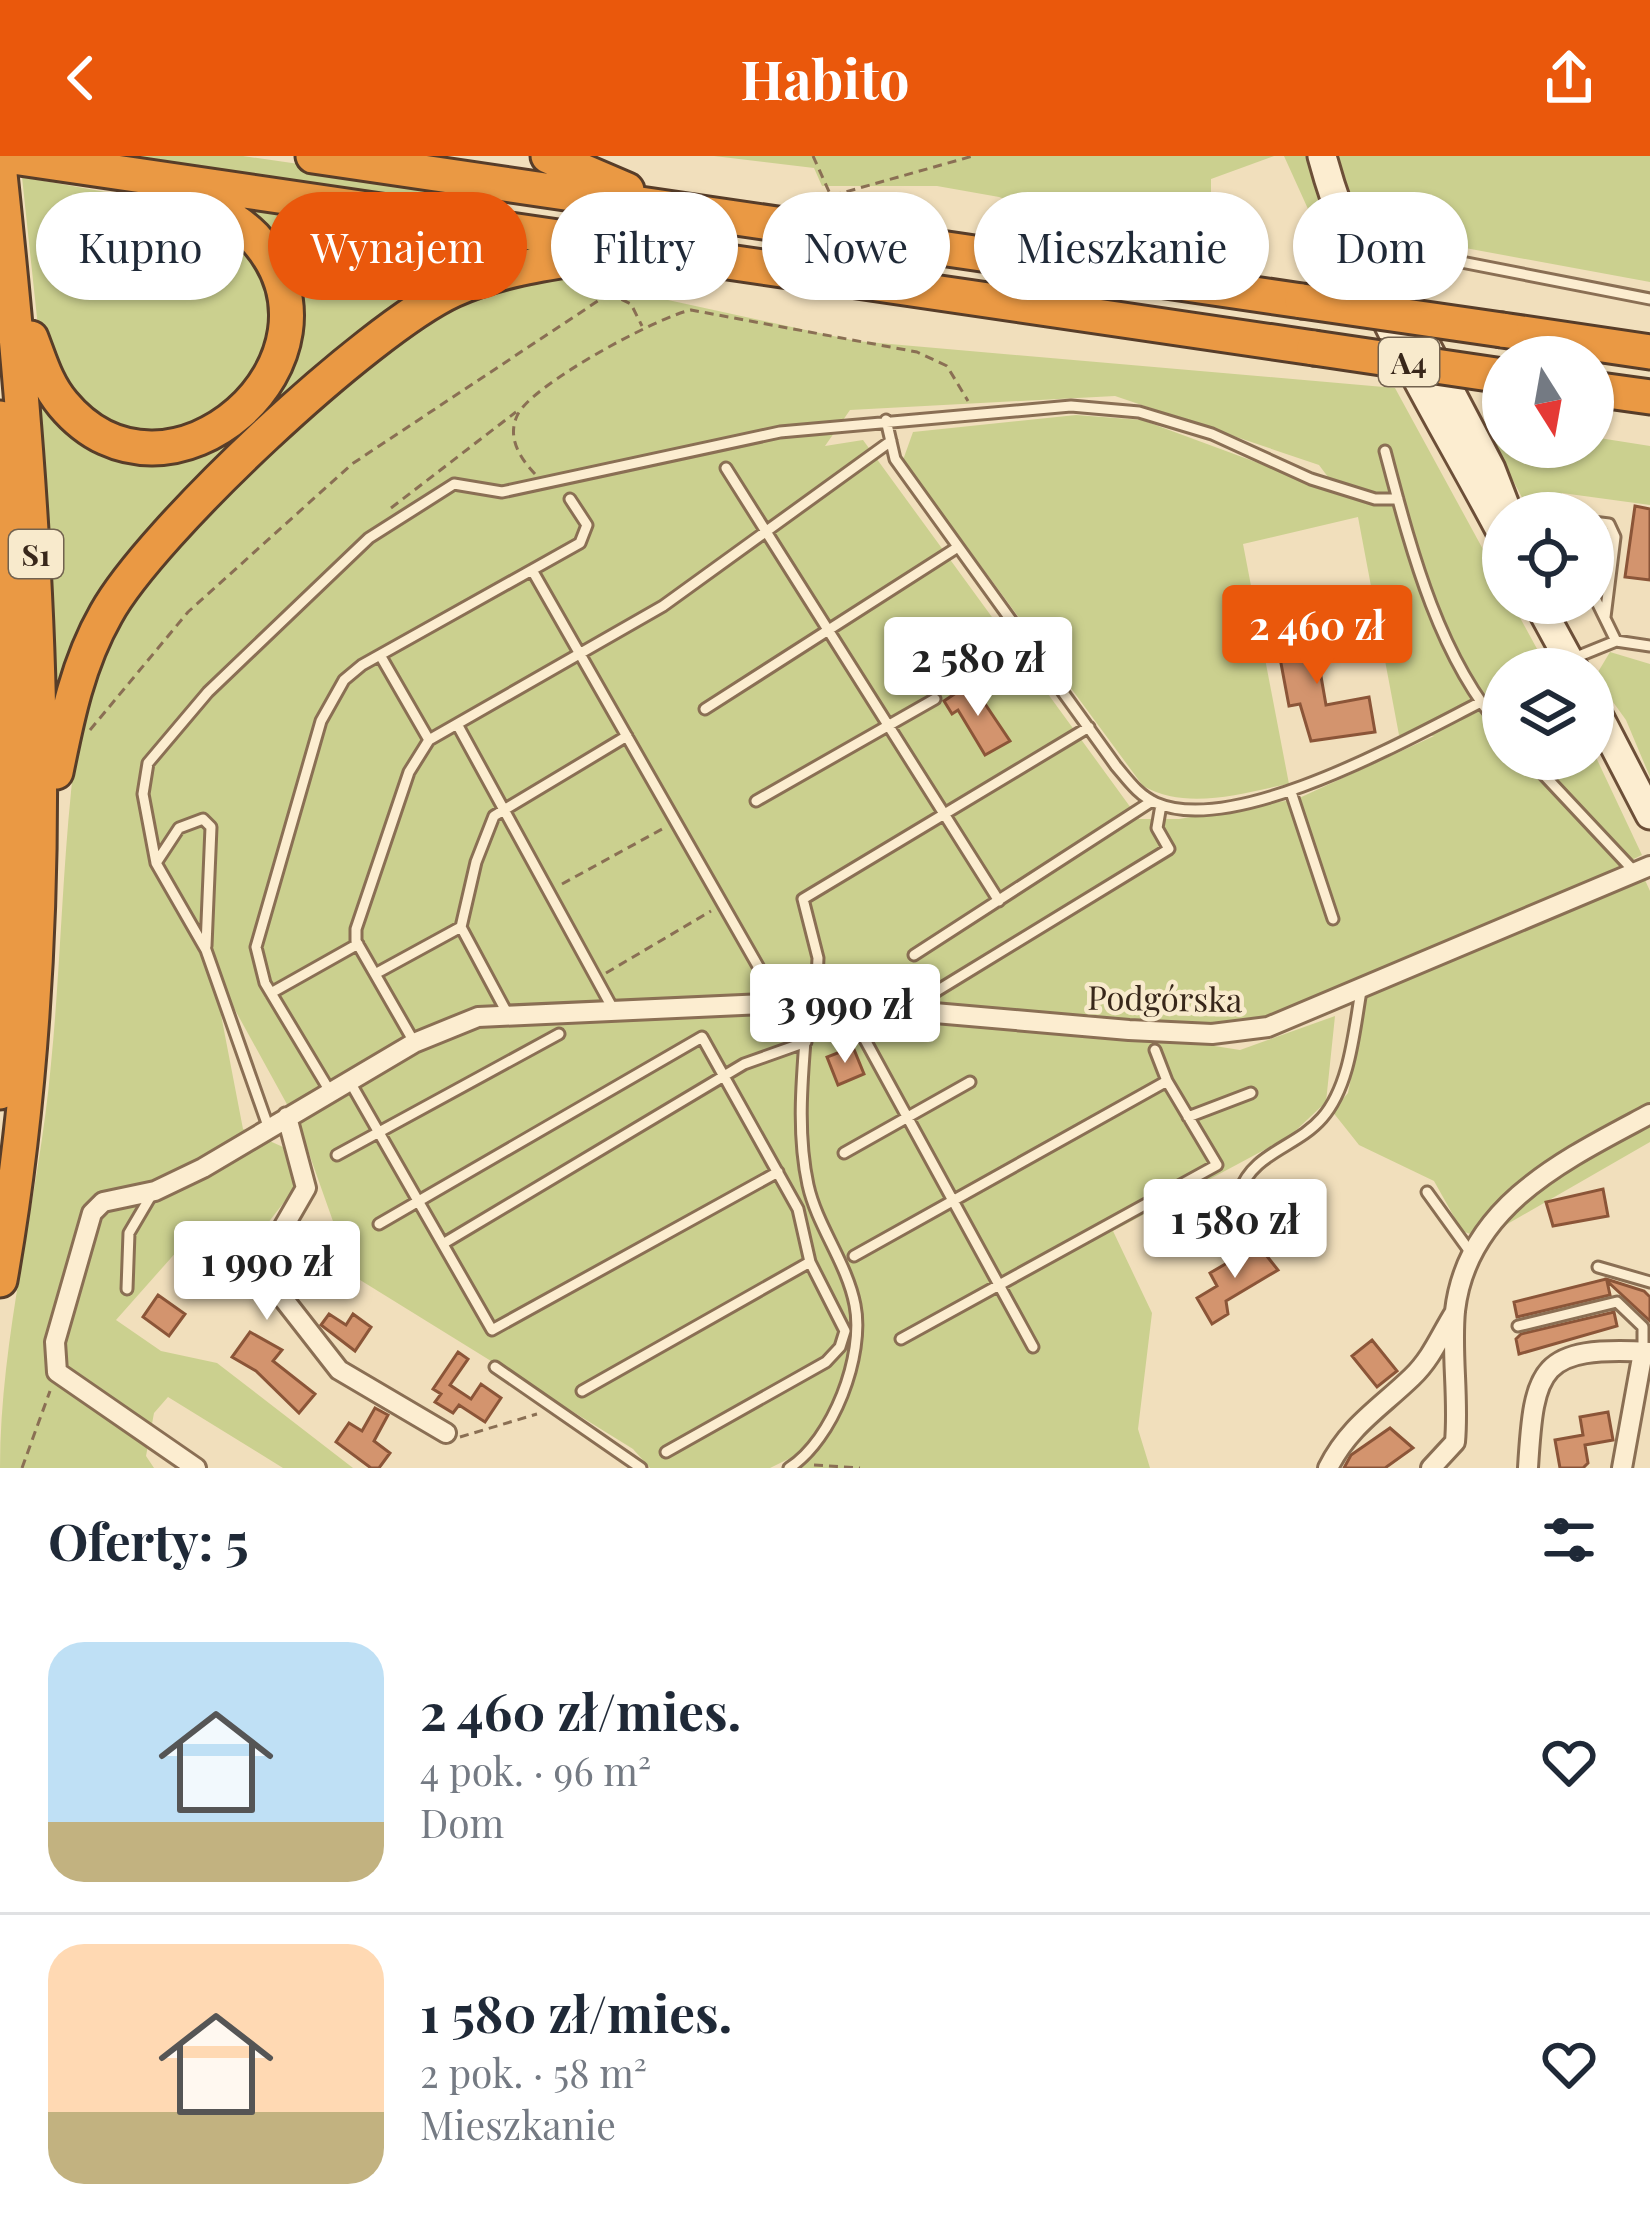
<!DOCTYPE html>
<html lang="pl">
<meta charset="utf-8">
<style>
body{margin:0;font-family:"Playfair Display",serif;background:#f2f2f3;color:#1f2937;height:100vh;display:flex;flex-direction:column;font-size:45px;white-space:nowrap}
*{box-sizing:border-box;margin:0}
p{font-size:39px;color:#747a83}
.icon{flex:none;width:66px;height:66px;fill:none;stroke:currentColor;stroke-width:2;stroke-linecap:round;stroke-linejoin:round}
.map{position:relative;height:1312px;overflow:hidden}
.panel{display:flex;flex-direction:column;background:#fff;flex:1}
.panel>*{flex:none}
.guide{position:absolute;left:36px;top:36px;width:1578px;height:108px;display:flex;gap:24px}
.needle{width:78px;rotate:169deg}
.fabs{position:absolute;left:1482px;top:180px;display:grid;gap:24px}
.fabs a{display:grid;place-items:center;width:132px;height:132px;border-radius:50%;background:#fff;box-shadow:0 3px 9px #0004;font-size:60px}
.price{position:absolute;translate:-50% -102px;padding:0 27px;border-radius:12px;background:#fff;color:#222;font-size:39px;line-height:78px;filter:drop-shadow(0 3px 6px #0008)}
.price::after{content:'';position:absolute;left:50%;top:72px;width:36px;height:27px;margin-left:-18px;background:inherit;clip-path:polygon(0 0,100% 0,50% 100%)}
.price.current{background:#ea580c;color:#fff}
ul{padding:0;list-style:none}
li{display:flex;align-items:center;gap:36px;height:300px;padding:0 48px}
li+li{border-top:3px solid #e0e1e3}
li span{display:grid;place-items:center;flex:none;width:336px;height:240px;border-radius:36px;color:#555}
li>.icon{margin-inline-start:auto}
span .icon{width:144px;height:144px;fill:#fffc;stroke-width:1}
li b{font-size:51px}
h2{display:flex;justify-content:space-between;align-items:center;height:144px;padding:0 48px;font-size:51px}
.pill{padding:0 42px;border-radius:54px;background:#fff;box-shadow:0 3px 9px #0004;font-size:42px;line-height:108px}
.pill.current{background:#ea580c;color:#fff}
header{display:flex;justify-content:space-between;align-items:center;height:156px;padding:0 48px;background:#ea580c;color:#fff;font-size:54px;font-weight:700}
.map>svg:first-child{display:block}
.green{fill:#cbd08f;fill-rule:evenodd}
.building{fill:#d3946e;stroke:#8b5538;stroke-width:3}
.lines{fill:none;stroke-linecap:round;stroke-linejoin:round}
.lane-casing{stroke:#8a6f54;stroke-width:15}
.street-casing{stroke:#8a6f54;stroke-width:24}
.secondary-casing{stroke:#6c4f38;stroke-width:33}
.highway-casing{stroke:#573d29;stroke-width:39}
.path{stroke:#8a6f54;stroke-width:3;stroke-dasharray:9 6;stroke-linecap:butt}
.lane{stroke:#fcedd0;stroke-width:9}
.street{stroke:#fcedd0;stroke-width:18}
.secondary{stroke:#fcedd0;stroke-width:27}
.highway{stroke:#ea9944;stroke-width:33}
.highway-bridge-casing{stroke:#573d29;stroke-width:39;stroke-linecap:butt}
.highway-bridge{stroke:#ea9944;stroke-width:33}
.labels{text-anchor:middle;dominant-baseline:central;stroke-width:9;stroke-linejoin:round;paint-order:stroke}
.shield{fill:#f8eacc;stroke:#72624f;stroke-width:3}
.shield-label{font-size:30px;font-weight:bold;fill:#38271a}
.street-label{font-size:33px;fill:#38271a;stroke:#f8eacc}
</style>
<header><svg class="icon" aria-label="back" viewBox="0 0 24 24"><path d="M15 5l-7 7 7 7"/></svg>Habito<svg class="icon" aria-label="share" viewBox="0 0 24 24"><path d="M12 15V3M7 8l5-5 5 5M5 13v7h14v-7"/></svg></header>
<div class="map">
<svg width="1650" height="1312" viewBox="0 0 1650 1312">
<rect width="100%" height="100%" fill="#f1dfbc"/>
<!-- green -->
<path class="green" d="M86,0h157l263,38 -3,23z
M714,0h560l-63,23v40l-144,1 -68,-23 -62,-11h-115l-8,-18z
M1284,0h366v126l-337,-62z
M22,21l179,32 73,70 -11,105 -93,57 -86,-22 -44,-73z
M237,52l297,44 -78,27 -299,261 -102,218 -25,-383 30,35 124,40 106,-102z
M585,120l83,24 188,41 539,47 108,198v17h9l36,66h-45v90h90v-8l49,104 -147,71 -223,94 -73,6 -176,-10 217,34 95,-34 -9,86 -36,34 -177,95 39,82 -14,116 12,39h-349l18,-24 -49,24h-120l-17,-19 -281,-174 -52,-147 -88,-160 31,161 40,18 12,41 -51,66 -18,9 -32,-31 -78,88 45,31 56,12 136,105h-70l-115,-71 -14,16 -8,43 8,12h-154c0,-135 39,-269 51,-404 9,-91 11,-182 20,-272 3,-29 3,-62 10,-90 10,-39 31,-82 56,-114 73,-92 215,-226 317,-284 40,-23 86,-26 131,-28zM1115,240l204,69 21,28 -198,-73 -66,-5 -163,17 -10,28 240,326c46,25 97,7 146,-2l-46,-240 115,-27 41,218 35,1 -137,63 -118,20h-40l-276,-379 -38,6 25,-36z
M1482,265l21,3v23h90v-10l57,9v59l-88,-12 -2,20h-30z
M1610,496l40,12v113l-24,-57 -31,-43z
M1635,723l10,1 5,11v212l-140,84 -37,48 -11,-4 -28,-50 -75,-36 -27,-34 16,-18 19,-96z
M1650,966v20l-167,96 44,-42z"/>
<!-- building -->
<path class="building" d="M1635,350l15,3v71l-25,-3z
M1311,463l15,86 43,-8 6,35 -64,9 -11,-37 -11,2 -15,-80z
M971,527l39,58 -25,14 -27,-45 -6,4 -8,-13z
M853,891l11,27 -26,11 -11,-28z
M1603,1033l5,27 -55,10 -7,-24z
M1258,1089l20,25 -52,31 2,13 -16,10 -15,-26 20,-12 -7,-13z
M1606,1123l38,12 6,6v24l-43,-40 3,14 -93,22 -3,-15z
M158,1139l27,19 -16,22 -26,-19z
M1614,1156l3,14 -98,28 -3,-15 5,-5z
M329,1158l17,11 7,-11 18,13 -16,24 -34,-26z
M250,1176l32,18 -9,11 42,33 -16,19 -43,-42 -24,-14z
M1372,1184l25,31 -20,16 -25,-31z
M458,1196l10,7 -18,26 21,14 10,-15 20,14 -16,24 -26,-17 -6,8 -18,-11 6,-8 -8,-5z
M375,1252l13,7 -14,26 16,12 -11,15h-8l-35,-26 13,-19 13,8z
M1608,1256l5,28 -28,5 3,18 -5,5h-23l-5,-28 28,-5 -3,-18z
M1390,1272l23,20 -28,20h-41l7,-13z"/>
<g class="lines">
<defs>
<path id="lane" d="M1376,77l75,27 199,39
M886,264l9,39 221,307c12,14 22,29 40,37 79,34 252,-64 323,-100
M1385,295c25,94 52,204 118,279
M726,312l273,433
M1593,366l16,2 6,13 -10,80
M532,414l247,433
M1593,438l23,47
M380,499l49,85
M1574,502l42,-17 34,5
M705,553l253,-162
M457,568l156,285
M1529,603l104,111
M1291,636l42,127
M756,645l179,-102
M156,707l23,-35 24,-9 8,8 -5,119
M914,799l238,-154
M375,818l86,-47
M271,837l87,-49
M816,846l2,-44 -15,-59 286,-172
M846,849l187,342
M923,856l12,-20 234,-143 -12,-21 4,-23
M507,857l-46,-86 15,-65 18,-46 133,-80
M414,886l-58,-101v-12l53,-157 20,-32 234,-134 228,-165
M350,926l142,248 286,-158
M331,937l-66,-110 -9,-36 65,-226 23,-41 18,-15 218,-122 7,-18 -17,-26
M1188,961l63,-24
M268,970l-62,-176 -50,-87 -13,-69 5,-31 60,-71 161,-154 85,-54 48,8 278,-60 291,-26 68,6 73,22 99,45 64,20h23
M844,997l126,-71
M337,999l222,-121
M1427,1036l44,61
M379,1068l323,-187 96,172 12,53 35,69 -5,16 -14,15 -160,90
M1264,1082l-25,-45c14,-41 57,-45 83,-75 28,-32 32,-87 39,-127
M446,1086l298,-178 62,-22
M854,1100l313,-175
M1598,1111l52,15
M127,1133l2,-56 23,-39
M1518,1170l99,-24 26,25v25
M901,1183l316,-174 -50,-84 -12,-31
M495,1211l146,101
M582,1235l228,-129
M789,1312c44,-28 76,-113 66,-163 -8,-42 -38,-79 -47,-120 -13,-59 -4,-124 0,-183"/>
<path id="street" d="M287,961l19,71 -37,64 2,24 11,21 57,73 107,63
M196,1312l-139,-96 -2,-30 37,-129 11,-11 52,-11 48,-23 211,-125 64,-26 330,-15 321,28 83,4 56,-7 382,-161
M1328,1312c21,-42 52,-60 84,-91 20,-19 29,-43 43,-65
M1431,1312l24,-26c4,-44 -4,-88 0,-131 12,-106 111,-152 195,-197
M1528,1312c6,-102 12,-122 122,-116
M1622,1312l21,-116"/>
<path id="secondary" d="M1322,0c36,135 117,258 181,380
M1356,56l135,257 17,44
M1538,447l36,66
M1593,549l57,110"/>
<path id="highway" d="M6,0l1308,192
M313,0l989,145
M548,0l79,34
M0,18c39,370 65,737 0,1106
M1502,174l148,22
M31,182c9,23 15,46 32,66 105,126 301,-47 191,-167 -21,-22 -52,-33 -79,-45
M1593,233l57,8
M0,262c20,225 23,449 0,674
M56,616c11,-55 22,-109 50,-158 45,-82 262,-285 347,-324 49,-22 100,-28 152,-36"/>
</defs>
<!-- lane casing -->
<use href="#lane" class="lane-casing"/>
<!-- street casing -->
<use href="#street" class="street-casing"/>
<!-- secondary casing -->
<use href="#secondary" class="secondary-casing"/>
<!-- highway casing -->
<use href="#highway" class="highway-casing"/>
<!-- path -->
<path class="path" d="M813,0l18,40 142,-40
M810,48l19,-8
M608,137l23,11 11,22
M535,318c-15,-16 -28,-36 -18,-58 12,-30 140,-99 174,-106l226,42 30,14 21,35
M391,352l125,-96
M90,574l98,-118 164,-148 285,-189
M562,728l102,-56
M606,817l105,-62
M460,1281l77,-23
M814,1309l46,3
M22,1312l28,-77"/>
<!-- lane -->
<use href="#lane" class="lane"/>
<!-- street -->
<use href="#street" class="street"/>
<!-- secondary -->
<use href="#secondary" class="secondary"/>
<!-- highway -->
<use href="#highway" class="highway"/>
<defs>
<path id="highway-bridge" d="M1302,145l200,29
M1314,192l189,28"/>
</defs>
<!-- highway-bridge casing -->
<use href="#highway-bridge" class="highway-bridge-casing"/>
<!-- highway-bridge -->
<use href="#highway-bridge" class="highway-bridge"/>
</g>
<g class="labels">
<!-- shield labels -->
<g class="shield">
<rect x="1379" y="182" width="60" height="48" rx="9"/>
<rect x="9" y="374" width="54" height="48" rx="9"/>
</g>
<g class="shield-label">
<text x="1409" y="206">A4</text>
<text x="36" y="398">S1</text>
</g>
<!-- street labels -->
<g class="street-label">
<text transform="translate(1165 841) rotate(1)">Podgórska</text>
</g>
</g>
</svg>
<div class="fabs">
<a><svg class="needle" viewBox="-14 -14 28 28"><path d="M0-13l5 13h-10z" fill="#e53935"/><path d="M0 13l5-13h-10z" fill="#747a83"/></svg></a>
<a><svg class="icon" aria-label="locate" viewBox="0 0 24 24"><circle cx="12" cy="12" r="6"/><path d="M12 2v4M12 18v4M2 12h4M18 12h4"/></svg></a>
<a><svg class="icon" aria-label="layers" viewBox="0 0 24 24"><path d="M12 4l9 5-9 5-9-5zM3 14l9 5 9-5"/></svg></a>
</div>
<b class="price current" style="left:1317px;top:531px">2 460 zł</b>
<b class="price" style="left:978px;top:563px">2 580 zł</b>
<b class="price" style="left:845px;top:910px">3 990 zł</b>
<b class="price" style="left:1235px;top:1125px">1 580 zł</b>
<b class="price" style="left:267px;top:1167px">1 990 zł</b>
<div class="guide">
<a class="pill">Kupno</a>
<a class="pill current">Wynajem</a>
<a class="pill">Filtry</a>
<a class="pill">Nowe</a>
<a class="pill">Mieszkanie</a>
<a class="pill">Dom</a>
</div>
</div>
<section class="panel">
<h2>Oferty: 5<svg class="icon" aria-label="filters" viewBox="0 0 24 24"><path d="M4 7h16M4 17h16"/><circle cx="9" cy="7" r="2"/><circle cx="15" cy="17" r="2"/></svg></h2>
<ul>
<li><span style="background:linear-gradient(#bfe0f5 75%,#c2b280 0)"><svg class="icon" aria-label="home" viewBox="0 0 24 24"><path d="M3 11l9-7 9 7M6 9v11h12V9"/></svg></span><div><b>2 460 zł/mies.</b><p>4 pok. · 96 m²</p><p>Dom</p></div><svg class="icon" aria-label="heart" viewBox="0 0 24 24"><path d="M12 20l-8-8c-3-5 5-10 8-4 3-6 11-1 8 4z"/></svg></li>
<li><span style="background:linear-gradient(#ffd9b3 70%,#c2b280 0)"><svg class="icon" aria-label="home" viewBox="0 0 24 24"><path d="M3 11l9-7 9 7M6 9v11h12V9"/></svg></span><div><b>1 580 zł/mies.</b><p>2 pok. · 58 m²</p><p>Mieszkanie</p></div><svg class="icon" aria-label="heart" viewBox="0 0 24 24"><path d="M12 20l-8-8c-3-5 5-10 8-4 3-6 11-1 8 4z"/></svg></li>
</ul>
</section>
